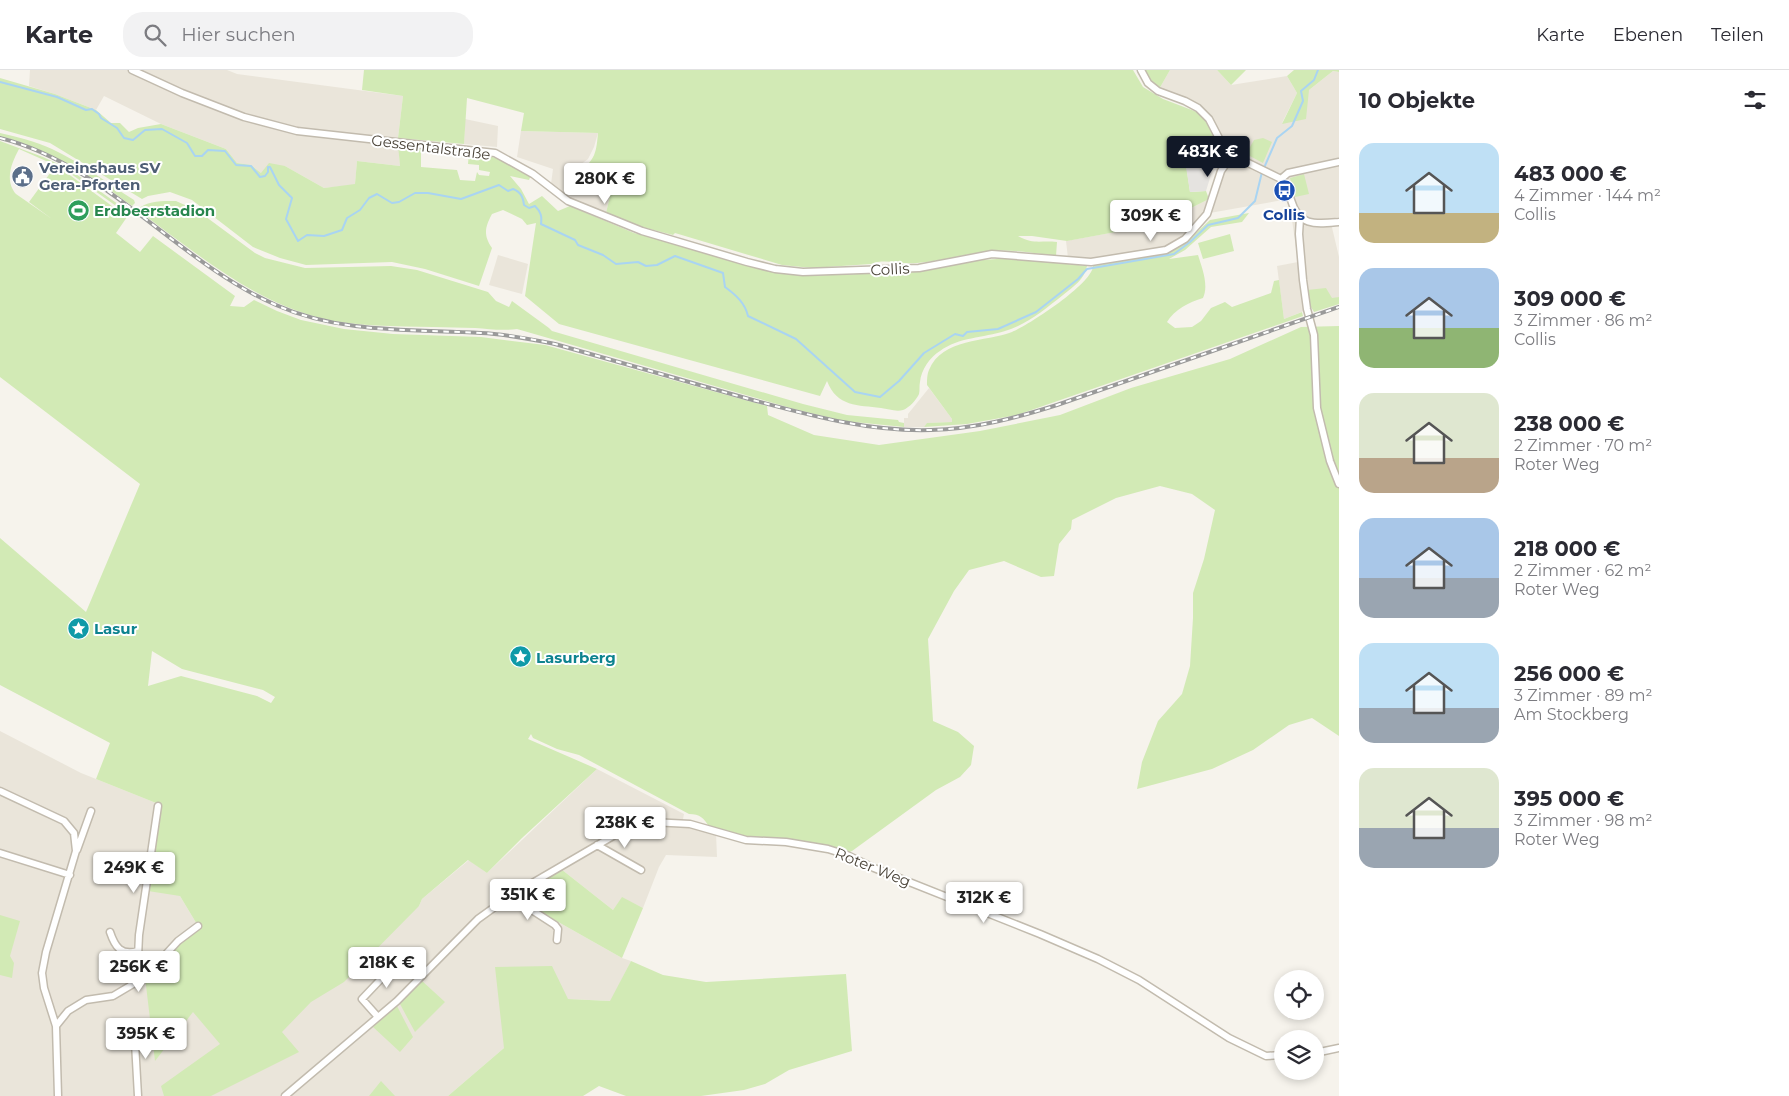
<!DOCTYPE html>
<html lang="de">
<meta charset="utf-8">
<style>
body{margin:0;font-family:Montserrat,sans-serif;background:#f2f2f3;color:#2b2b33;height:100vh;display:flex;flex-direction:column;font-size:19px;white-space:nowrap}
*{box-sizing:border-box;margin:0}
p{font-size:16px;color:#7c7c81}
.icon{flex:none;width:28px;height:28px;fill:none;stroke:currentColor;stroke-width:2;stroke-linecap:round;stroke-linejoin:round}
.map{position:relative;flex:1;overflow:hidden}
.sheet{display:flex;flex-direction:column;background:#fff;width:450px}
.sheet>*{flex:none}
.buttons{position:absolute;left:1274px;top:900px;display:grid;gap:10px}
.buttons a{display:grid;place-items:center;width:50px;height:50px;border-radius:50%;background:#fff;box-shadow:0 2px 8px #0003;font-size:25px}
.price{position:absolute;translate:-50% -42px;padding:0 11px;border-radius:5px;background:#fff;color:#222;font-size:16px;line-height:32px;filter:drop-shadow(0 1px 2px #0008)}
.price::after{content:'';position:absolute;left:50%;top:30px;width:15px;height:11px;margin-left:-8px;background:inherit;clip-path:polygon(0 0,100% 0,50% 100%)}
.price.selected{background:#111827;color:#fff}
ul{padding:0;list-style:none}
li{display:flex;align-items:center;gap:15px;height:125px;padding:0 20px}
li span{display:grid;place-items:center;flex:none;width:140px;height:100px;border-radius:15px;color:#555}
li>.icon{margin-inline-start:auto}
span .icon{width:60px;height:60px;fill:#fffc;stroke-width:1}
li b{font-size:21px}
h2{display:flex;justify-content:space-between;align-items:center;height:60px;padding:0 20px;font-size:21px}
header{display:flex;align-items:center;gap:30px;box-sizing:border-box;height:70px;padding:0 25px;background:#fff;border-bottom:1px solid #e1e1e2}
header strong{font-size:24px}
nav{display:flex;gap:28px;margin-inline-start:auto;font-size:18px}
.search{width:350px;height:45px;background:#f2f2f3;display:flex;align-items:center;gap:12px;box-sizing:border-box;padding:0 18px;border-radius:20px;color:#7c7c81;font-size:19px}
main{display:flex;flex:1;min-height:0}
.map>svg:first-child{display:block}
.residential{fill:#eae5da}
.green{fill:#d2eab5;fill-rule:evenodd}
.parking{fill:#e5e3e0}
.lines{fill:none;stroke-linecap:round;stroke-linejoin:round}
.stream{stroke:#a9d4f2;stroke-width:2}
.minor-casing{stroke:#c2bbae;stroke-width:9}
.minor{stroke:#fff;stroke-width:6}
.rail-casing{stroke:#9a9a9a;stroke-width:4}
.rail{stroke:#fff;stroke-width:2;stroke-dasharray:5.5;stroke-linecap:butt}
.labels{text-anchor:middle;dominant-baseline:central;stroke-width:4;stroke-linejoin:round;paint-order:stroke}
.street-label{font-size:15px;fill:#4b4439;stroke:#fff}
.service-label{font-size:15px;font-weight:bold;fill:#4e5e75;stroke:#fff;text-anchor:start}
.leisure-label{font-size:15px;font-weight:bold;fill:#27864d;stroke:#fff;text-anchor:start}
.transit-label{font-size:15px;font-weight:bold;fill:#164399;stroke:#fff}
.culture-label{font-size:15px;font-weight:bold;fill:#0d838f;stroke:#fff;text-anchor:start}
</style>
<header>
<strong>Karte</strong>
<div class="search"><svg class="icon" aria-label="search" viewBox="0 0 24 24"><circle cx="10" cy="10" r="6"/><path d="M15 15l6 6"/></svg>Hier suchen</div>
<nav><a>Karte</a><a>Ebenen</a><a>Teilen</a></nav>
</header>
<main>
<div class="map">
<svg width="1339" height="1026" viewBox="0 0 1339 1026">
<rect width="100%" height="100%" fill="#f6f3ec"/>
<!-- residential -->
<path class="residential" d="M30,0h197l10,4 166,22 -5,42 2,28 -43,-5 -2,24 -31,3 -39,-22 -24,7 -10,-8 -14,-2 -11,-14 -65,-25 -57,-28 -8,14 -41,-16 -26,-8z
M1170,0h47l14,15 56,-9 10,17 -15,30 27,-33 24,-19 6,1v145l-9,2 9,38v40l-55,22 -7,-53 21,-4 -9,-63 -85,15 -21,24 -19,10 -66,11 -30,-1 -2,-17 93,-17 50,-25 7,1 8,-31 9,-17 -7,-7 -18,-33 -22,-13 -28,-8z
M465,49l33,7 -1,21 -33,-3z
M521,61l77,2 -4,14 -6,12 -15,11 7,8 32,10 -6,25 -39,-16 -16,-13 2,-15 -36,-12z
M498,185l30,9 -6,30 -33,-9z
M929,318l23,31v3l-24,1 -4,4h-20v-9h4v-4z
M0,661l81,42 80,32 19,91 18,30 -5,86 226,-106 3,-7 47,-39 18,13 110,-104 87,45 -2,10 34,9 1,24 -51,-2 -7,12 -16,41 -21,-10 -9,12 -52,-41 -47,28 108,61 9,3 -20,40 -43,-2 -64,49 -56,48h-448z"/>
<!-- green -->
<path class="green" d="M364,0h769l10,17 20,12 34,13 10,9 18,31 -7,12h-32l4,28 16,-1 3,8 -50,25 -92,17 -35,-5h-14c17,9 22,4 39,6l-1,14c-22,-3 -44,-7 -66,-5 -25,3 -48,10 -73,12 -15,2 -32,-5 -46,1l-59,4 -30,-3 -107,-32 -2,2 -31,-8 -36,-14 6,-25 -32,-10 -3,-3c17,-16 19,-18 21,-42l-77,-2 3,-18 -57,-15 -3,46 -66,-6 5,-42 -41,-6z
M1141,0h29l-12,21z
M1217,0h29l-15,15z
M1294,0h45v2l-6,-1 -24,19 -3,29 -24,5 15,-31 -10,-17z
M0,8l55,16 41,16 15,13h9l9,9 9,-4 23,-4 65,25 11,14 14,2 10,8 8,-10 16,3 39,22 31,-4 2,-23 43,5 -2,-21 23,2v20l36,3 3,10 15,1 2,-9 2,3 10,1 1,-4 -11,-2v-5l-11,-1 1,-12 32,7 30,16 -2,5 -19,-4 11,13 8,15 13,-8 16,15 12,-5 64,27 63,16 82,23 23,4 111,-4 57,-11 40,-3 77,8c-3,14 -13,20 -24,29 -18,14 -35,29 -58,36 -22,7 -46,6 -65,20 -10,6 -19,19 -20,31 -1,4 0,8 -1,12 -2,5 -10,14 -16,16 -7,2 -15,-1 -22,-2 -23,-3 -44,-1 -54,-27l-7,15 -261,-72 -34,-28 11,-73 -9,2 -5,-6 -19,-9 -11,4c-7,13 -9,21 0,34l-13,38 -54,-17 -33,-7 -86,3 -26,-7 -27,-11 -61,-47 -22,-8 -22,4 -6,3 -92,-56 -50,-14z
M0,63c17,4 35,8 52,16 28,13 55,34 82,51l1,3 -3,3c-40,-30 -83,-57 -132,-70z
M1263,68l9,4 -9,21 -17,-9 8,-14z
M0,71l43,16 26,12 60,43 -3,1 -62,-44 -45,-20c-7,13 -15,31 -3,45l36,25 -23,-17 27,-37 71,52 -11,16 24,19 13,-16 82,60 -5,10 14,1 10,-7 23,11 24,9 43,9 49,5 88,3 64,8 222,61 1,9 46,20 65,10 101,-14 80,-16 71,-27 99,-29 71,-32 38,-1v410l-27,-18 -23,7 -36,25 -41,19 -75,20 5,-27 16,-41 24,-27 8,-28 3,-48v-25l11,-34 11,-49 -23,-16 -32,-8 -44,12 -44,22 -1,9 -12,15 -5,32 -13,1 -37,-16 -35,9 -15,21 -26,48 5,82 25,11 16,14 -3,19 -11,12 -24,13 -84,61 -5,2 -32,-10 -70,-5 -36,-11c-5,-9 -9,-13 -20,-13l-110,-59 -22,-6 -24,-11 -2,-4 -3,5 69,30 -75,69 -35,35 -19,-13 -46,39 -3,7 -75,76 -33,20 -29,30 17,20 -88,44h-47l-3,-10 59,-42 -27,-32 -38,49 -10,-84 53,-51 -18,-30 -32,-5 13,-86 -65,-26 14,-36 -110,-58v-147l86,74 54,-128 -140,-107zM152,581l30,18 81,21 12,7 -4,6 -14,-7 -76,-20 -33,10z
M1304,104l5,20 -14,3 -5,-19z
M176,131l22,10 57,42 10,5 40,10 86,-2 26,4 71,22 8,9 13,6 3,-6 37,27 3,3 251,73 44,11 51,5 1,2 5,1v4l-60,-6 -50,-12 -277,-80c-15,2 -28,0 -42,-1 -14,0 -28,-1 -42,-1 -38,-1 -76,0 -113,-9 -70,-18 -126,-67 -183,-108 11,-10 25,-9 39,-9z
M1249,143l-7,9 -31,5 -26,23 -16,9 29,-4c4,13 11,30 5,43 -14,4 -29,12 -36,24l8,6 17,-1 9,-6 10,-13 14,-6 7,5 39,-14 3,-12 5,-1 5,39 18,-7 1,4 -286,99 -50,9 -43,3 3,-4 25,-1v-3l-25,-34c0,-4 0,-11 2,-15 13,-32 57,-28 83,-38 17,-7 81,-49 81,-66l75,-13 15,-8 27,-25z
M1230,164l4,17 -31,8 -5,-16z
M1326,218l6,10 7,-1v7l-25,8 -5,-8 -2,-14z
M561,799l52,41 9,-13 21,11 -21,50 -108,-61z
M0,845l20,6 -10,35 4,7 -2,15 -12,-3z
M631,891l32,14 43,7 140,-8 6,77 -63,19 -24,14 -21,6 -43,6h-75l-27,-10 -16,10h-135l56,-48 -9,-81 57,-1 16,33 42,2z
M421,910l24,22 -30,30 -15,-28z
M397,936l16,31 -13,15 -27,-25z
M381,1011l14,15h-26z"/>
<!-- parking -->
<path class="parking" d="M1186,97l27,1 -7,23 -16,1z"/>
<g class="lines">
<!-- stream -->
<path class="stream" d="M0,12l57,15 29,13 6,-1 7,5 2,4 16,10 7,10 9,2 12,-10 17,-1 25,14 8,13h7l6,-6 17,1 11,14 15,1 9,11 5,-1 3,-4v-5h2l9,18 13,13 -6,21 12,22 9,-6 17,1 18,-6 5,-12 13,-8 9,-12 8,-4 15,9 7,-1 16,-9h13l33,6 38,-14 9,6 5,-2c8,3 10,8 11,16l5,3 6,-2c6,6 7,10 6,18l34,16 3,5 25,10 13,9 22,-2 8,4 11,-1 18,-9 48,17 2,14c11,8 20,16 23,29l48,23 59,53 25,5 19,-16 25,-28 31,-19 8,2 4,-4 31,-3 38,-17 42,-33 9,-10 87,-15 16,-12 18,-17 30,-7 17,-17 7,-29
M1264,98l13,-30 15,-12 11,-25 -2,-10 13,-11 4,-10"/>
<defs>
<path id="minor" d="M132,0l50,23 62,24 53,14 198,22 38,21 35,27 74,30 105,31 28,7 28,3 116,-4 73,-14 99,8 75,-12 19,-11 22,-25 14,-43 11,-16
M1141,0l7,13 10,8 27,10 13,7 11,11 14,27 9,9 49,24c7,6 7,12 10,21 8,27 25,24 48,22
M1281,109l7,-6 51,-11
M1300,148l-1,16 4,46 4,29 7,26 3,73 13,53 9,23
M0,721l64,30 10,12 2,18 -30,101 -4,21 2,15 12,38 2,70
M597,775l44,25
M77,780l14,-39
M0,783l70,22
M510,826l45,29 3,4 -1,11
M110,862c5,15 11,24 28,19
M131,915l7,-28 1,-22 19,-129
M378,947l-16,-18 37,-39
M134,955l4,71
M56,956l12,-15 18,-11 27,-4 32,-19 33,-36 20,-15
M1315,983l24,-5
M285,1026l112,-95 81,-82 32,-23 122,-71 20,-3 38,2 56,16 40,2 42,7 19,6 27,13 166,66 58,25 41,21 90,58 37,18 16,-1"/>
</defs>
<!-- minor casing -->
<use href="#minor" class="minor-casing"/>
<!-- minor -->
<use href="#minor" class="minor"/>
<defs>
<path id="rail" d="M0,68c107,27 177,124 276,167 65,29 136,24 205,28 25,1 49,6 74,11 65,18 129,37 194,55 60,16 119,33 182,31 43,-1 85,-12 126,-25l282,-98"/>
</defs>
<!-- rail casing -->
<use href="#rail" class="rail-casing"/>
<!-- rail -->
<use href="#rail" class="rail"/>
</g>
<!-- icons -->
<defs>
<symbol id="civic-disc" viewBox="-11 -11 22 22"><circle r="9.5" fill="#5c6f8a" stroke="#fff"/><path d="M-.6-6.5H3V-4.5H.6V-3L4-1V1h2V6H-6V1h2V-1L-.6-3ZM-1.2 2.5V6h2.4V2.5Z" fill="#fff"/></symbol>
<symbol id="bus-disc" viewBox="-11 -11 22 22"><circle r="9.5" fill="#1a4fb4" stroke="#fff"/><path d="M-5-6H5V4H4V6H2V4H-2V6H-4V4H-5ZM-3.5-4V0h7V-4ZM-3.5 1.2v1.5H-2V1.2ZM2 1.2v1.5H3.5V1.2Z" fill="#fff"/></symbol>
<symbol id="stadium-disc" viewBox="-11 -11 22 22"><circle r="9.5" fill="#2e9e5b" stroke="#fff"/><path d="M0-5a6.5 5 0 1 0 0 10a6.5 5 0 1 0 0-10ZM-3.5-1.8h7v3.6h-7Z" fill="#fff"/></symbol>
<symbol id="sight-disc" viewBox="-11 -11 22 22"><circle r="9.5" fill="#0f9aa8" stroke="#fff"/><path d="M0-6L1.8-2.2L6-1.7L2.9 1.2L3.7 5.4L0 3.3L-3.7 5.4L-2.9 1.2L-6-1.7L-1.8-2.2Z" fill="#fff"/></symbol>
</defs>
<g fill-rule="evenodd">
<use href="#civic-disc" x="10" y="94" width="25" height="25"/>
<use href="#bus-disc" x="1272" y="108" width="25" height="25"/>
<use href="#stadium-disc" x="66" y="128" width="25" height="25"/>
<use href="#sight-disc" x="66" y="546" width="25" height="25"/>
<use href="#sight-disc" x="508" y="574" width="25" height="25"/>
</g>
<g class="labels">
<!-- street labels -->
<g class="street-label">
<text transform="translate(431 77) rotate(7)">Gessentalstraße</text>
<text transform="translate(890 199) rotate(-3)">Collis</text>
<text transform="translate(873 797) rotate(22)">Roter Weg</text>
</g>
<!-- service labels -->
<g class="service-label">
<text x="39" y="97">Vereinshaus SV<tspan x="39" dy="17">Gera-Pforten</tspan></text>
</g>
<!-- leisure labels -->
<g class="leisure-label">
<text x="94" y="140">Erdbeerstadion</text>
</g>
<!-- transit labels -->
<g class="transit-label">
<text x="1284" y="144">Collis</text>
</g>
<!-- culture labels -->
<g class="culture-label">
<text x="94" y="558">Lasur</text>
<text x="536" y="587">Lasurberg</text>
</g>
</g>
</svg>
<div class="buttons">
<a><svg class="icon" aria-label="locate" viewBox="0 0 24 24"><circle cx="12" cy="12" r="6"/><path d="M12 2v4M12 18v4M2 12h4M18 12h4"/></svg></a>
<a><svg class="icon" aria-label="layers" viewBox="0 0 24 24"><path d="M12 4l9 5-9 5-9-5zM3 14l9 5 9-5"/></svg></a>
</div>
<b class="price selected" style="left:1208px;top:108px">483K €</b>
<b class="price" style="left:605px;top:135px">280K €</b>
<b class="price" style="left:1151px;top:172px">309K €</b>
<b class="price" style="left:625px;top:779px">238K €</b>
<b class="price" style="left:134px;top:824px">249K €</b>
<b class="price" style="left:528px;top:851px">351K €</b>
<b class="price" style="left:984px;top:854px">312K €</b>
<b class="price" style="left:387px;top:919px">218K €</b>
<b class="price" style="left:139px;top:923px">256K €</b>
<b class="price" style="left:146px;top:990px">395K €</b>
</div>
<section class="sheet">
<h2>10 Objekte<svg class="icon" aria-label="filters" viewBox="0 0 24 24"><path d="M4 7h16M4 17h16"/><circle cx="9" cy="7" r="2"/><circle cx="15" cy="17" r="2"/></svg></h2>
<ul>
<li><span style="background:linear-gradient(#bfe0f5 70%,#c2b280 0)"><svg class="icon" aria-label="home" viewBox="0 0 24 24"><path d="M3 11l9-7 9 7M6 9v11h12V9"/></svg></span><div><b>483 000 €</b><p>4 Zimmer · 144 m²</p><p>Collis</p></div></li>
<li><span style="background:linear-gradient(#a9c7e8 60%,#8fb573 0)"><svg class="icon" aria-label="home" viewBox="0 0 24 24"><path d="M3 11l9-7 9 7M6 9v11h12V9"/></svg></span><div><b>309 000 €</b><p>3 Zimmer · 86 m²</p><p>Collis</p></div></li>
<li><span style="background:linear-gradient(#dfe7d0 65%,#b9a48a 0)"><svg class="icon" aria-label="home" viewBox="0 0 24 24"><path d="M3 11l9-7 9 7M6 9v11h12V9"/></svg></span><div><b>238 000 €</b><p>2 Zimmer · 70 m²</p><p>Roter Weg</p></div></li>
<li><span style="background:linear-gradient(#a9c7e8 60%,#9aa5b1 0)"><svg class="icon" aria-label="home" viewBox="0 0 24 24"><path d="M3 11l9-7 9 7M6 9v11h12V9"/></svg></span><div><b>218 000 €</b><p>2 Zimmer · 62 m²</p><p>Roter Weg</p></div></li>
<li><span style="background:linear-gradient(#bfe0f5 65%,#9aa5b1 0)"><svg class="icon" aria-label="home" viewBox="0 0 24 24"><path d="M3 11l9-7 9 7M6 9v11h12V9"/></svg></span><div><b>256 000 €</b><p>3 Zimmer · 89 m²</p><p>Am Stockberg</p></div></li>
<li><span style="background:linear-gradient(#dfe7d0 60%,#9aa5b1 0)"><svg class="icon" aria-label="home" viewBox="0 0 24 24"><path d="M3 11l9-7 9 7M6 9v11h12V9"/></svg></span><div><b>395 000 €</b><p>3 Zimmer · 98 m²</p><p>Roter Weg</p></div></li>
</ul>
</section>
</main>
